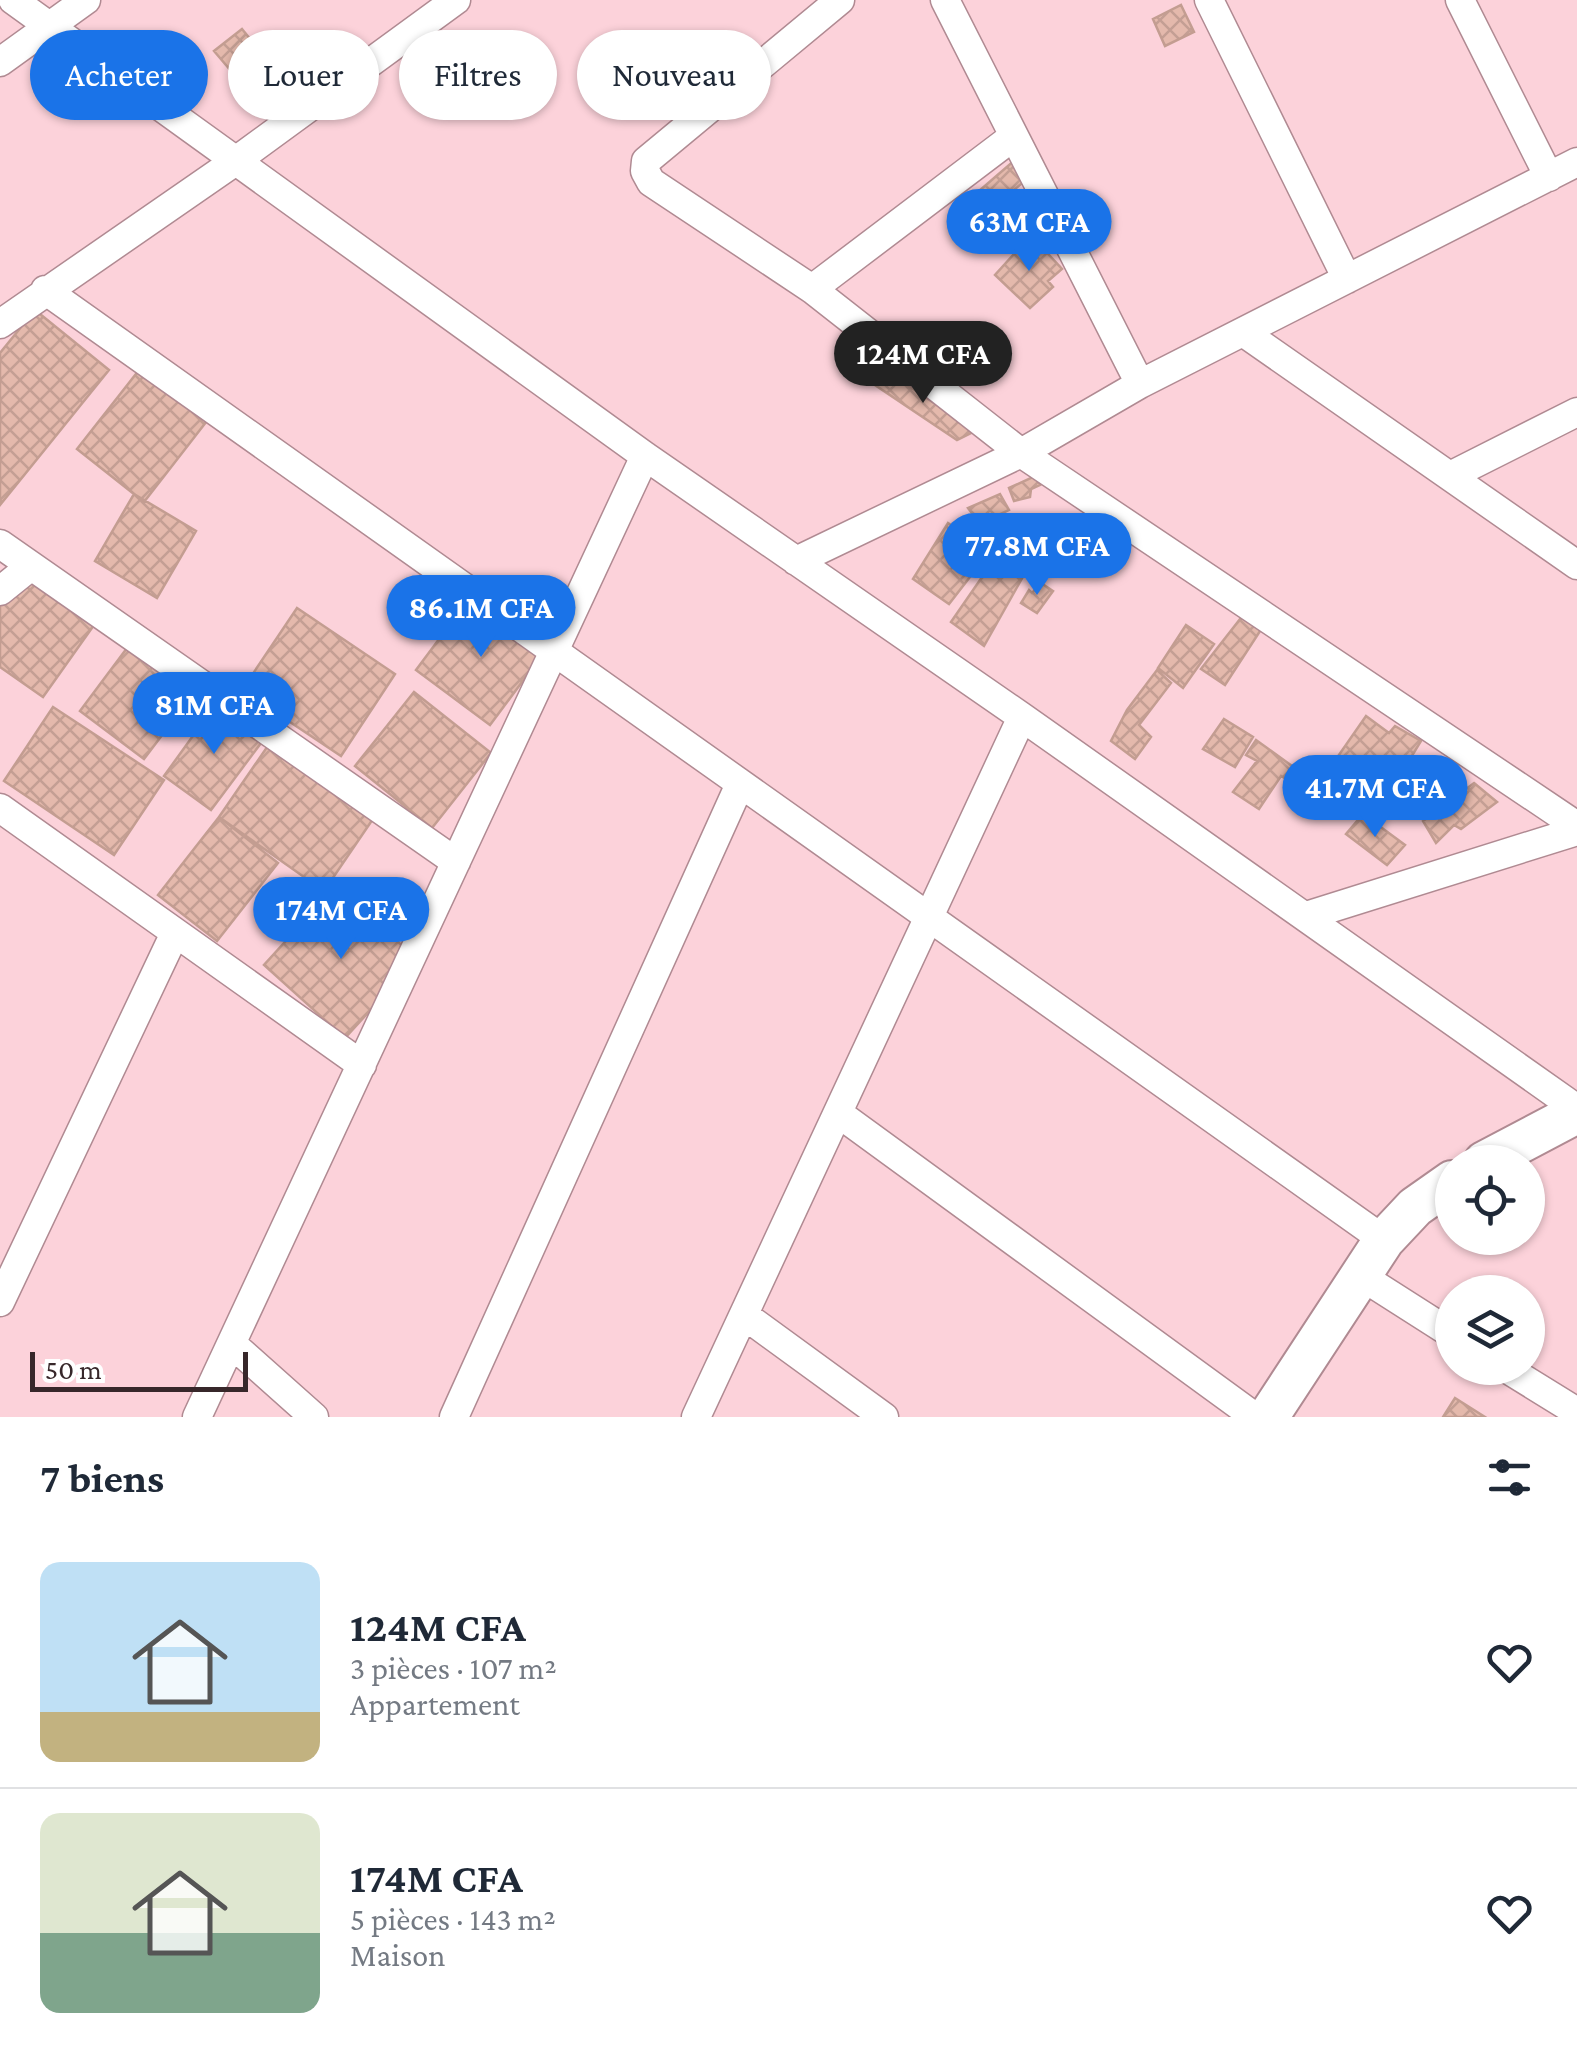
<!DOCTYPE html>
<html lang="fr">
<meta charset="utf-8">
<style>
body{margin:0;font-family:"Crimson Pro",serif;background:#f2f2f3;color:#1f2937;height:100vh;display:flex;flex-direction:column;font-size:38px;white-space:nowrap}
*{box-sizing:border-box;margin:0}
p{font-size:32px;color:#747a83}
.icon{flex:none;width:55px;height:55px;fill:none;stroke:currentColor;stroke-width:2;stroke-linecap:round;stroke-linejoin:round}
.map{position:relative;height:1417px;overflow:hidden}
.panel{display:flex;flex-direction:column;background:#fff;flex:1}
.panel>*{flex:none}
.top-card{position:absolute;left:30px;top:30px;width:1000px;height:90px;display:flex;gap:20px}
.tools{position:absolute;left:1435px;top:1145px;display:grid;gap:20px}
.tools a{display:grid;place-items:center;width:110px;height:110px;border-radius:50%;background:#fff;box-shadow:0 2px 8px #0004;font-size:50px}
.scale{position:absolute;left:30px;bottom:25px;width:218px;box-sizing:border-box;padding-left:10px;border:5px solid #37272a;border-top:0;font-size:28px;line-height:35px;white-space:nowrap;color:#37272a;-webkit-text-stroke:8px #fff;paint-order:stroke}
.price{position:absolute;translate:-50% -85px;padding:0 22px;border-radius:35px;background:#1a73e8;color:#fff;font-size:32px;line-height:65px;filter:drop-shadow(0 2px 5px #0008)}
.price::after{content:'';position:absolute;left:50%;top:60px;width:30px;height:22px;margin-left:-15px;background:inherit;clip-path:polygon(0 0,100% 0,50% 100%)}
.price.active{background:#222;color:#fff}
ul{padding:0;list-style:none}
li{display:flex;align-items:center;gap:30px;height:250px;padding:0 40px}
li+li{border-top:2px solid #e0e1e3}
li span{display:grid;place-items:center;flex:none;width:280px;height:200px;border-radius:20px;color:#555}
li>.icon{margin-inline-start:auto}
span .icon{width:120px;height:120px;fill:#fffc;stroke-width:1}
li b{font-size:42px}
h2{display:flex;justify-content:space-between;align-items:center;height:120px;padding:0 40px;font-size:42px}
.pill{padding:0 35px;border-radius:45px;background:#fff;box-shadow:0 2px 8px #0004;font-size:35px;line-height:90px}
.pill.active{background:#1a73e8;color:#fff}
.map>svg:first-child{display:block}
.building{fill:url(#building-cross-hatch);stroke:#c39d91;stroke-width:2.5}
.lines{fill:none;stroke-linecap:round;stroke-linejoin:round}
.street-casing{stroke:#b08a92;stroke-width:31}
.secondary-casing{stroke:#b08a92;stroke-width:44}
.street{stroke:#fff;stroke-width:28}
.secondary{stroke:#fff;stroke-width:40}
</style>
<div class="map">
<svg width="1577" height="1417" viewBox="0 0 1577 1417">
<defs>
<pattern id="building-cross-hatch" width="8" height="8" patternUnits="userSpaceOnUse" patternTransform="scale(2.5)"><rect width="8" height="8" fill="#e4b9ac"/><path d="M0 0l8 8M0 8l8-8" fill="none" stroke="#c49f94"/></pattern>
</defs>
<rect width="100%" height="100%" fill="#fcd2da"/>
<!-- building -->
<path class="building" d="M1181,5l13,27 -29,14 -12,-27z
M242,29l27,33 -26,23 -29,-34z
M1016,159l10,21 -50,41 -12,-17z
M1024,243l8,7 6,-7 24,26 -14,12 5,6 -23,21 -35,-33z
M35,310l74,60 -109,135v-152z
M143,365l67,52 -66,85 -67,-53z
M884,369l91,62 -18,9 -82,-55z
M1035,476l5,9 -9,4 -1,8 -16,4 -5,-13z
M134,494l62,37 -39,67 -62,-37z
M1000,494l9,16 -29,14 -12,-16z
M948,523l42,28 -41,53 -36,-25z
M998,554l27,19 -41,73 -33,-24z
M11,566l83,59 -51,72 -43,-30v-85z
M1041,583l12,8 -16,22 -16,-10 8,-13 3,3z
M472,595l73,56 -55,74 -74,-55z
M297,608l98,66 -54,82 -99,-66z
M1244,614l18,14 -37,57 -24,-16z
M1186,625l28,19 -31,44 -25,-20z
M133,640l64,49 -53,70 -64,-48z
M1157,670l14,13 -32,42 12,12 -16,22 -24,-18 16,-31z
M414,692l77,61 -59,75 -77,-62z
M216,704l48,35 -53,71 -47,-34z
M53,707l111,73 -50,75 -110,-74z
M1366,716l23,17 6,-7 26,15 -47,77 -37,-23 7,-9 -19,-11z
M1224,719l29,18 -18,30 -32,-18z
M274,737l105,73 -55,81 -105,-74z
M1256,740l43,31 -6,12 -12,-7 -22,33 -26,-17 24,-31 -11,-6z
M1474,783l23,19 -36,27 -7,-4 -18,18 -13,-22z
M1363,814l42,31 -18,20 -41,-31z
M219,817l59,46 -61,78 -59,-46z
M336,886l81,73 -72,79 -81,-73z
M1455,1398l30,19h-42z"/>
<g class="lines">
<defs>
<path id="street" d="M13,0l632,456 377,261 555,392
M840,0l-194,161 -1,10 6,11 161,107 209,164 556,373
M945,0l195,384
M1209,0l138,279
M1460,0l89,177
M0,62l86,-62
M812,289l202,-153
M45,290l1339,950
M0,324l237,-164 219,-160
M1243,332l334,233
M1450,476l127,-64
M0,544l456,318
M796,561l225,-108 119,-69 437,-222
M0,591l31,-25
M0,808l362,257
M1306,916l271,-85
M838,1113l417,304
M1361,1276l91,58
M0,1302l175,-369
M744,1315l140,102
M232,1344l82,73
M1506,1368l71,44
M197,1417l448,-961
M454,1417l286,-633
M696,1417l326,-700"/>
<path id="secondary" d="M1484,1162l93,-49
M1268,1417l116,-177 31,-33 37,-26"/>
</defs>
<!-- street casing -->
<use href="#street" class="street-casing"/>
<!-- secondary casing -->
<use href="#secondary" class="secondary-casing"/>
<!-- street -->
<use href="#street" class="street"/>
<!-- secondary -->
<use href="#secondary" class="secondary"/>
</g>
</svg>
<div class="tools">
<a><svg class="icon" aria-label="locate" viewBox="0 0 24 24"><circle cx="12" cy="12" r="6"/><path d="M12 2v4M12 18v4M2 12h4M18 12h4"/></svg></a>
<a><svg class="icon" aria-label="layers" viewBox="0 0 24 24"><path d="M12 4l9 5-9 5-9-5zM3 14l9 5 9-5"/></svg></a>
</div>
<div class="scale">50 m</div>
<b class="price" style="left:1029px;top:274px">63M CFA</b>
<b class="price active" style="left:923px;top:406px">124M CFA</b>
<b class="price" style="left:1037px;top:598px">77.8M CFA</b>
<b class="price" style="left:481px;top:660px">86.1M CFA</b>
<b class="price" style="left:214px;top:757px">81M CFA</b>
<b class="price" style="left:1375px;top:840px">41.7M CFA</b>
<b class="price" style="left:341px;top:962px">174M CFA</b>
<div class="top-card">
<a class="pill active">Acheter</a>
<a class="pill">Louer</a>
<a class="pill">Filtres</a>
<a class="pill">Nouveau</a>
</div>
</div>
<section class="panel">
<h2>7 biens<svg class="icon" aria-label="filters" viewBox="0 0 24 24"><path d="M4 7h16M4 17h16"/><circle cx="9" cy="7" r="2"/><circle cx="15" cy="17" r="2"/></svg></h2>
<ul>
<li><span style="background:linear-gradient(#bfe0f5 75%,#c2b280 0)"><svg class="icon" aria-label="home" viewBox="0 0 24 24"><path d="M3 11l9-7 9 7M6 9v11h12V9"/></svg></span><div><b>124M CFA</b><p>3 pièces · 107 m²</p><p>Appartement</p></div><svg class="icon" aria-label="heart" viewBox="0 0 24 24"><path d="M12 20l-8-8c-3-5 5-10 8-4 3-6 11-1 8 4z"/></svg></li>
<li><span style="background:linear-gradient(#dfe7d0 60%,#7fa58c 0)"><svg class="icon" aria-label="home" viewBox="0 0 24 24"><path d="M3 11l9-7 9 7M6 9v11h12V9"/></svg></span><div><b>174M CFA</b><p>5 pièces · 143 m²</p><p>Maison</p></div><svg class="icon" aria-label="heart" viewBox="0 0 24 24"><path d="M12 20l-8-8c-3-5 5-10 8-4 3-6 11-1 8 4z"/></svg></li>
</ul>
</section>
